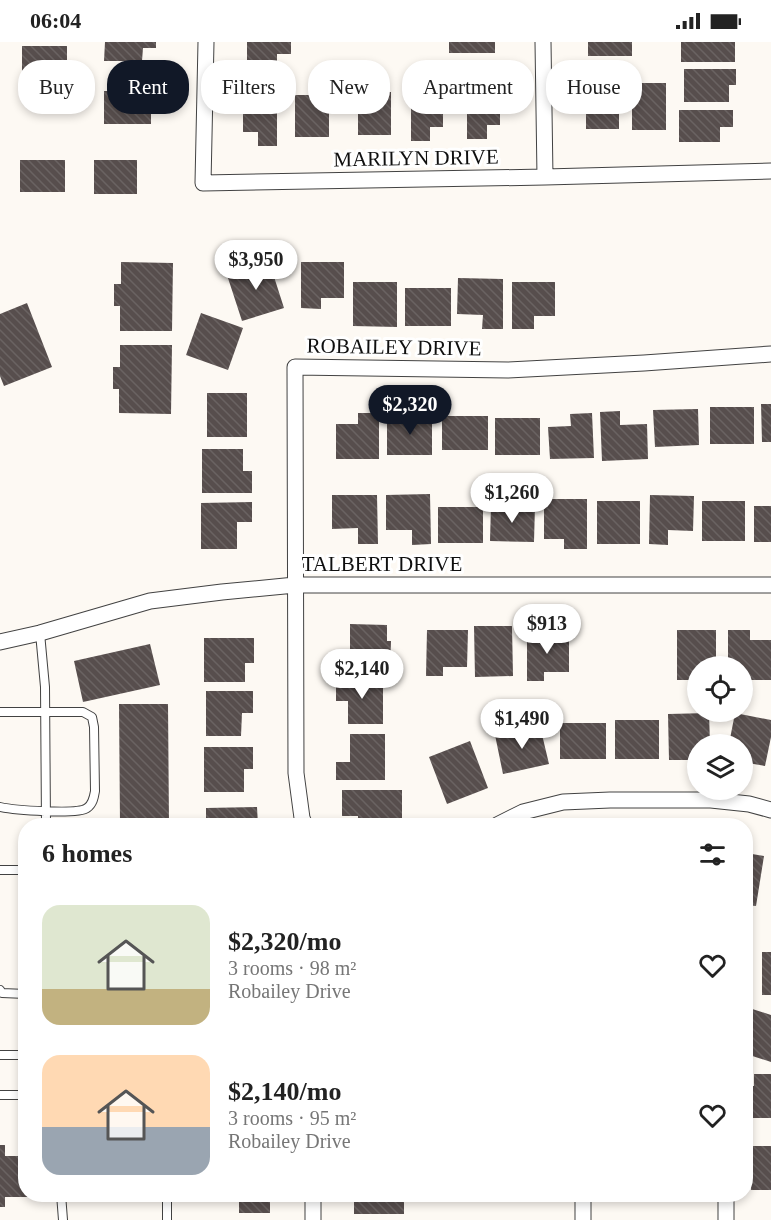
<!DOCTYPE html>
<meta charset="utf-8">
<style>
body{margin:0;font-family:Georgia,serif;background:#f6f6f6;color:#222;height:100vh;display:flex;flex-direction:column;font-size:22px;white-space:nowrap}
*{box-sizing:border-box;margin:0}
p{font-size:20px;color:#767676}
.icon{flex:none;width:33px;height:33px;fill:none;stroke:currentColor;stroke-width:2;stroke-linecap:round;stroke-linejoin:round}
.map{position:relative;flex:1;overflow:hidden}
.drawer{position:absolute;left:18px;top:776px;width:735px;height:384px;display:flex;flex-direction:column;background:#fff;border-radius:24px;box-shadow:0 3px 9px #0003}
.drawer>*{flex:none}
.hud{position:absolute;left:18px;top:18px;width:735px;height:54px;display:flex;gap:12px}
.controls{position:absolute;left:687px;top:614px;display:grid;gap:12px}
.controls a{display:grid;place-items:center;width:66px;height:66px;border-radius:50%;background:#fff;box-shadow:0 3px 9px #0003;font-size:30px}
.price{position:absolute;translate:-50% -51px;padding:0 14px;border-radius:21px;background:#fff;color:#222;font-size:20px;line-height:39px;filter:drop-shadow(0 2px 3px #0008)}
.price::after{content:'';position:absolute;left:50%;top:36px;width:18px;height:14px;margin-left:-9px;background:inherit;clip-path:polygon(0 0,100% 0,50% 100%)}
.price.active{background:#111827;color:#fff}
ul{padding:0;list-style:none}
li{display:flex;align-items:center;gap:18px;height:150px;padding:0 24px}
li span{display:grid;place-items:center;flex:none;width:168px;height:120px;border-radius:18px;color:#555}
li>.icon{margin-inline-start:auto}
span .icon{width:72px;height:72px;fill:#fffc;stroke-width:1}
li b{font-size:26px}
h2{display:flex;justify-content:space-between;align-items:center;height:72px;padding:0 24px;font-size:26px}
.chip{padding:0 21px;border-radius:24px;background:#fff;box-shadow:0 3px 9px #0003;font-size:21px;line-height:54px}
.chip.active{background:#111827;color:#fff}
.status{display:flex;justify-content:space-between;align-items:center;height:42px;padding:0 30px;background:#fff;direction:ltr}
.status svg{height:16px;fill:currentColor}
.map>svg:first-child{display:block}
.building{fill:url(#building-back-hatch)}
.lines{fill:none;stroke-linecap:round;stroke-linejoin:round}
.service-casing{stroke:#424242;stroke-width:10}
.minor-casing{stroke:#424242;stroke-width:17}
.service{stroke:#fff;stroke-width:8}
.minor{stroke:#fff;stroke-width:15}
.labels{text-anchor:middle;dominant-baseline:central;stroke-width:6;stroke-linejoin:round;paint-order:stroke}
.street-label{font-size:21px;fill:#0f0f0f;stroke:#fff}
</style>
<div class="status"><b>06:04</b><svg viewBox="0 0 49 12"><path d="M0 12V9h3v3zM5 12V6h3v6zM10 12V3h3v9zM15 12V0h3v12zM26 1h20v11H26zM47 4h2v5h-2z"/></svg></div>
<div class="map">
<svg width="771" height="1178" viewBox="0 0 771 1178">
<defs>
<pattern id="building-back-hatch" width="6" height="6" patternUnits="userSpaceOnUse" patternTransform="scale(1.5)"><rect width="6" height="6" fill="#574e4d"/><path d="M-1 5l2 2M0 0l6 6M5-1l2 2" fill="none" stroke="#6a6362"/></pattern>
</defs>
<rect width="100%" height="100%" fill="#fdf9f3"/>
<!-- building -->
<path class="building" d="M105,0h51v6h-13l-1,13h-38z
M247,0h44v12h-14v16h-30z
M449,0h46v11h-46z
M588,0h44v14h-44z
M681,0h54v20h-54z
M22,4h45v32h-45z
M684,27h52v16h-7v17h-45z
M632,41h34v47h-34z
M467,45h33v38h-13v14h-20z
M586,45h33v42h-33z
M411,47h32v38h-13v14h-19z
M104,49h47v33h-47z
M358,50h33v43h-33z
M243,53h34v51h-19v-14h-15z
M295,53h34v42h-34z
M679,68h54v17h-13v15h-41z
M20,118h45v32h-45z
M94,118h43v34h-43z
M269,219l15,47 -42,13 -15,-46z
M121,220l52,1 -1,68h-52v-25h-6v-22h7z
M301,220h43v36h-23v11l-20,-1z
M458,236l45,1v50h-21l1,-14 -26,-1z
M353,240h44v45l-44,-1z
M512,240h43v34h-21v13h-22z
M405,246h46v38h-46z
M27,261l25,64 -48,19 -4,-10v-62z
M201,271l42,15 -15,42 -42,-15z
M120,303h52l-1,69 -52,-1v-24h-6v-22h7z
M207,351h40v44h-40z
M761,362h10v38h-9z
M710,365h44v37h-44z
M698,367l1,36 -44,2 -2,-37z
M620,369v14l27,-1 1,35 -46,2 -2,-49z
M358,371h21v46h-43v-35h22z
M592,371l2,45 -44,1 -2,-32 23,-1 -1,-12z
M387,374h45v39h-45z
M442,374h46v34h-46z
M495,376h45v37h-45z
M202,407h41v22h9v22h-50z
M430,452l1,50 -19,1v-15h-26v-35z
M332,453h45l1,49h-20v-16l-26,1z
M650,453l44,1 -1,35 -25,-1v15l-19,-1z
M544,457h43v50h-23v-10h-20z
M597,459h43v43h-43z
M702,459h43v40h-43z
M252,460v20h-15v27h-36v-46z
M491,463l44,1 -1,36 -44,-1z
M754,464h17v36h-17z
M438,465h45v36h-45z
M350,582l37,1v16h4l-1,30 -56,-1 1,-19h15z
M474,584h38l1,50 -38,1z
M427,588h41l-1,37h-24v9h-17z
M677,588h39v36h-18v14h-21z
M728,588h22v10h21v40h-29v-14h-14z
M527,591h42v39h-25v9h-17z
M204,596h50v25h-9v19h-41z
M150,602l10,41 -77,17 -9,-41z
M336,638h47v44h-35v-23h-12z
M206,649h47v22h-11l-1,23h-35z
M119,662h49l1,120h-49z
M709,671l1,31h-12v16h-29l-1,-46z
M735,671l36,7v17l-6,29 -23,-4v-18h-13z
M615,678h44v39h-44z
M560,681h46v36h-46z
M540,684l9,38 -46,10 -8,-39z
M350,692h35v46h-49v-18h14z
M470,699l18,47 -41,16 -18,-47z
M204,705h49v22h-9v23h-40z
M342,748h60v35h-44v-9h-16z
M257,765l1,18h-52v-17z
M746,811l18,3 -8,50 -10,-1z
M762,910h9v43h-9z
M746,965l25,8v47l-25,-8z
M754,1032h17v44h-25v-32h8z
M0,1103h5v11h21v38h9v3h-30v10h-5z
M746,1104h25v44h-20v-13h-5z
M354,1152h50v20h-50z
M239,1153h31v18h-31z"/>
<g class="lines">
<defs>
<path id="service" d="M40,591l5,54 1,138
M0,670h83l9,5 2,10 1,64c-1,6 -2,13 -8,17 -9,7 -74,2 -87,-1
M0,828h26
M0,948l2,3 24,1
M0,1013h26
M0,1053h26
M61,1152l2,26
M167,1152v26"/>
<path id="minor" d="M206,0l-3,141 342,-6 226,-6
M543,0l2,135
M0,600l40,-9 110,-32 72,-9 73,-7h476
M305,783l-3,-7 -6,-45 -1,-406 213,3 136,-7 127,-9
M497,783l26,-13 40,-10 47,-2h101l38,4 22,6
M583,1152v26
M726,1152v26
M313,1178v-26"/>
</defs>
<!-- service casing -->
<use href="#service" class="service-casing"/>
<!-- minor casing -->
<use href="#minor" class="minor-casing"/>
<!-- service -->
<use href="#service" class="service"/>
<!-- minor -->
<use href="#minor" class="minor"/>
</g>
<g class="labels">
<!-- street labels -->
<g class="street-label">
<text transform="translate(416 116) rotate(-1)">MARILYN DRIVE</text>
<text transform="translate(394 305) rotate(1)">ROBAILEY DRIVE</text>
<text x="382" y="522">TALBERT DRIVE</text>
</g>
</g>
</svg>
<div class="controls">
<a><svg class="icon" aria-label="locate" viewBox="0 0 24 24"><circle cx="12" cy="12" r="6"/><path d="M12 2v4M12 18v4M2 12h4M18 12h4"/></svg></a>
<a><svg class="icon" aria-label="layers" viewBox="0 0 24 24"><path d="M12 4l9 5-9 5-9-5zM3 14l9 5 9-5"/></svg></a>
</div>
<b class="price" style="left:256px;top:249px">$3,950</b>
<b class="price active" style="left:410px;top:394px">$2,320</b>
<b class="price" style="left:512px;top:482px">$1,260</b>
<b class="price" style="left:547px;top:613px">$913</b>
<b class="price" style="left:362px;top:658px">$2,140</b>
<b class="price" style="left:522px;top:708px">$1,490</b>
<div class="hud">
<a class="chip">Buy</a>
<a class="chip active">Rent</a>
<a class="chip">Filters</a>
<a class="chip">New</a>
<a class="chip">Apartment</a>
<a class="chip">House</a>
</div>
<section class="drawer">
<h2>6 homes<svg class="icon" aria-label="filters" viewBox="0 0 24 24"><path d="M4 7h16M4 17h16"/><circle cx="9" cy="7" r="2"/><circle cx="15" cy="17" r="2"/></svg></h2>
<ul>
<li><span style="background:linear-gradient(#dfe7d0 70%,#c2b280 0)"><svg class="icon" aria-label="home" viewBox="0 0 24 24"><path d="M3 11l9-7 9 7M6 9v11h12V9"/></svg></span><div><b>$2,320/mo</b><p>3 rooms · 98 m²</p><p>Robailey Drive</p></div><svg class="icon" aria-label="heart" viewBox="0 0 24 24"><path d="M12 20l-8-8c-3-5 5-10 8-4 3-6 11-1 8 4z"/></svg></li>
<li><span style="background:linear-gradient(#ffd9b3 60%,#9aa5b1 0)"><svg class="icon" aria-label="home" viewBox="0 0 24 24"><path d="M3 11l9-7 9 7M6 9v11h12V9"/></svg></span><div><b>$2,140/mo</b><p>3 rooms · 95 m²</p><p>Robailey Drive</p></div><svg class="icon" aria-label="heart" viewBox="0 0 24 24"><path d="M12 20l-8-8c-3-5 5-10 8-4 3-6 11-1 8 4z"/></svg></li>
</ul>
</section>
</div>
